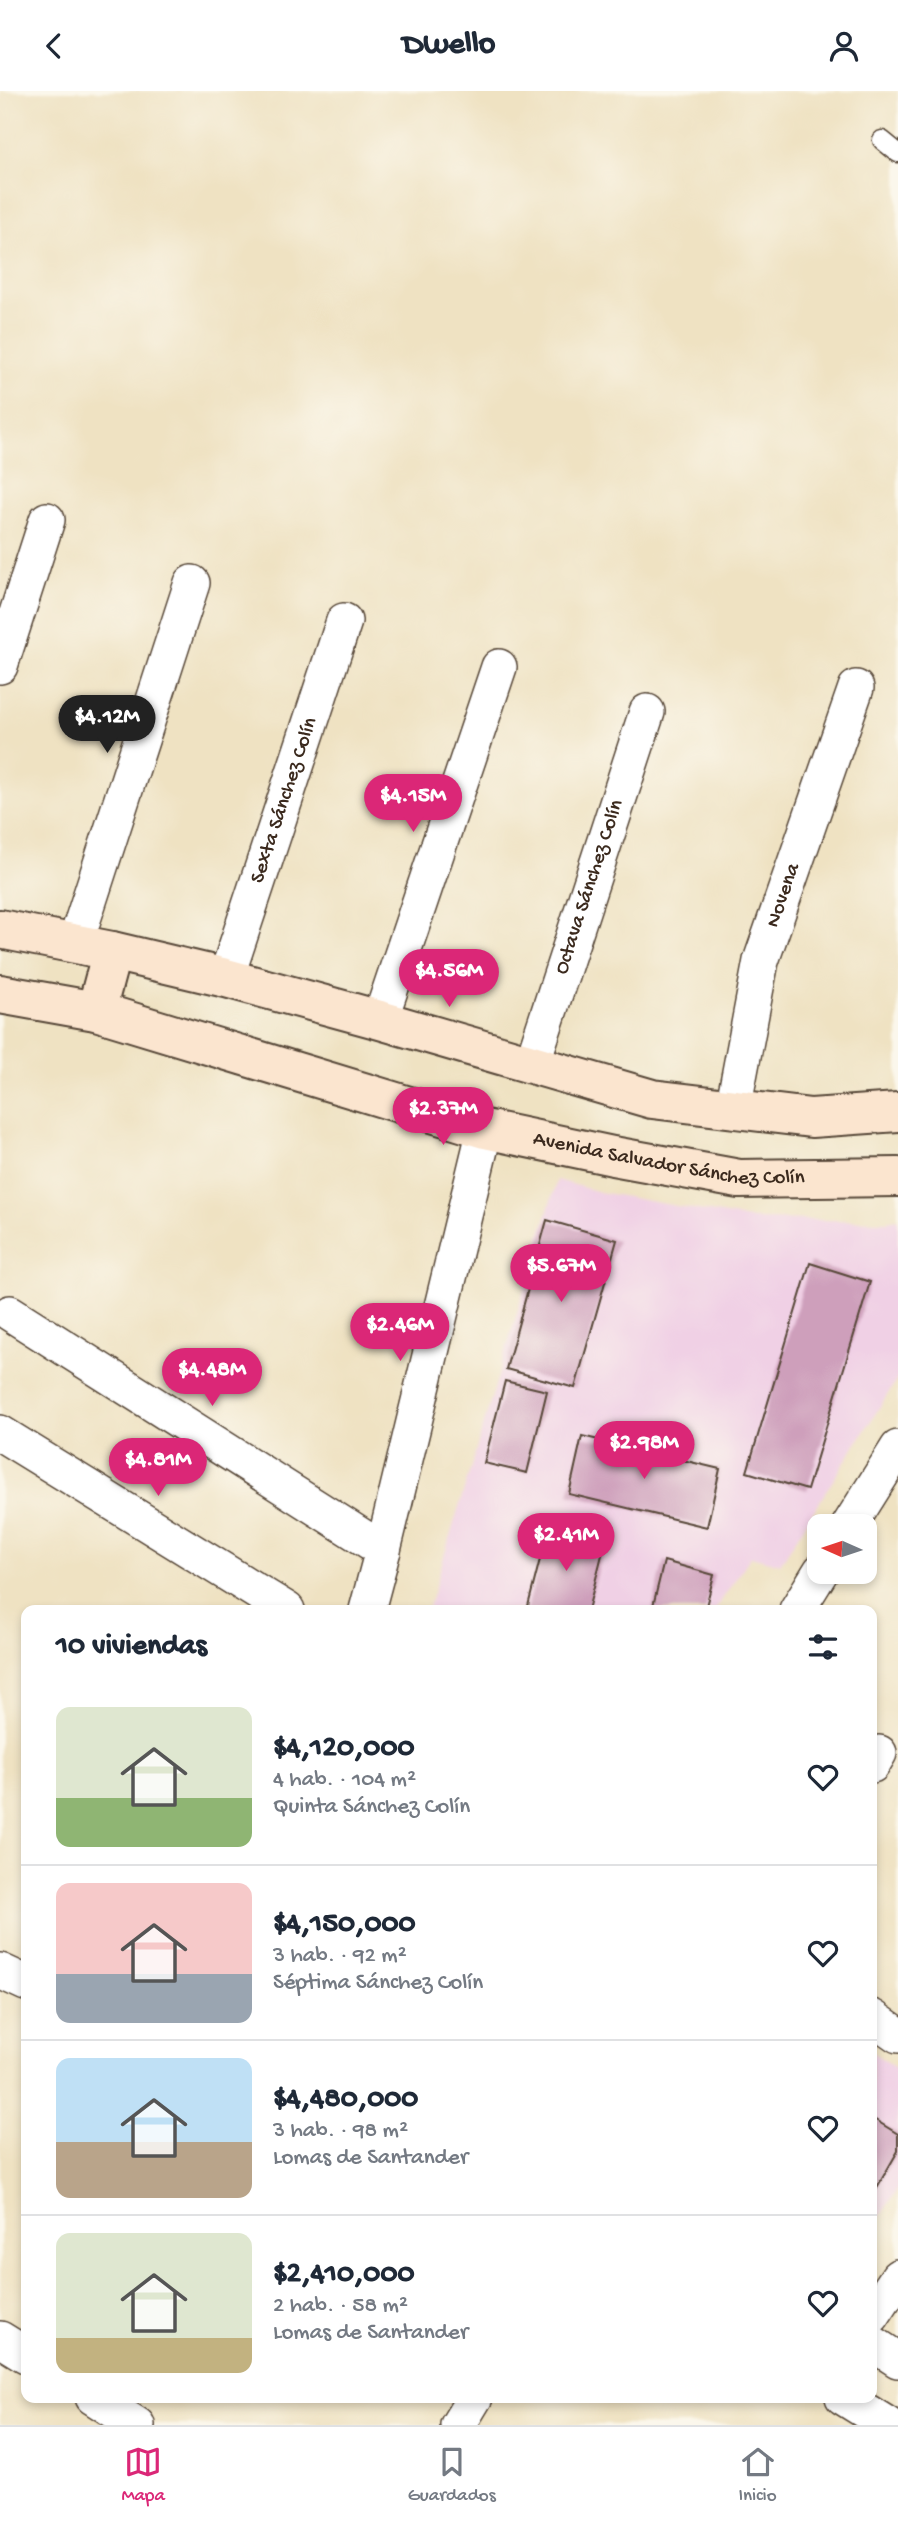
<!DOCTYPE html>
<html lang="es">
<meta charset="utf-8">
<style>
body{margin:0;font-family:"Gochi Hand",sans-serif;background:#f6f6f7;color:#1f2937;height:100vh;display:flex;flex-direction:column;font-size:26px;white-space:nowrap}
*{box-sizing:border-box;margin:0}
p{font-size:23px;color:#747a83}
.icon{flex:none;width:38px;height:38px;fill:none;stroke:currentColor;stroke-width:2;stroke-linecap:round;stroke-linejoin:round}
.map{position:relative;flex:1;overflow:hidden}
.details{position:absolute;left:21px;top:1514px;width:856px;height:798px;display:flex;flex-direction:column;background:#fff;border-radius:14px;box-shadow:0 4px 10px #0003}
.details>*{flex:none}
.needle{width:46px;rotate:273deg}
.tools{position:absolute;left:807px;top:1423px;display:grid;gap:14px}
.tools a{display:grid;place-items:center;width:70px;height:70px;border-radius:14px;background:#fff;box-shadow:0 4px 10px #0003;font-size:35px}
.price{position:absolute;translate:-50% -60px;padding:0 16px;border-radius:24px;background:#db2777;color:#fff;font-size:23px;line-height:46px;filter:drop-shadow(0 2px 4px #0008)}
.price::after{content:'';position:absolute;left:50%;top:42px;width:21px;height:16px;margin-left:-10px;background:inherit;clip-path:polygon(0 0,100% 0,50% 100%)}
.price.selected{background:#222;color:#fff}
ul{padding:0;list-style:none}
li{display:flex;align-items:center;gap:21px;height:175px;padding:0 35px}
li+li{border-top:2px solid #e0e1e3}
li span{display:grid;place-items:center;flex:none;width:196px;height:140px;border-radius:14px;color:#555}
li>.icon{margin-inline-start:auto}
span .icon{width:84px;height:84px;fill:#fffc;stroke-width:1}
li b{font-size:30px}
h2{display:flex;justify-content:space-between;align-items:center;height:84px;padding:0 35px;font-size:30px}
header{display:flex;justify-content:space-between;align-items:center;height:91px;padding:0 35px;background:#fff;font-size:32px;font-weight:700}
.dock{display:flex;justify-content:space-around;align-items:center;height:98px;border-top:2px solid #e0e1e3;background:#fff;font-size:19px;color:#747a83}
.dock a{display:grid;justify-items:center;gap:4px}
.dock .selected{color:#db2777}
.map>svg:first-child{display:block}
.built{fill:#f0d0e5}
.building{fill:#ce9fbb}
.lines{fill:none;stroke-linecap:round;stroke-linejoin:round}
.lane-casing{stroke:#564637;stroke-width:21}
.street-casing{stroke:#564637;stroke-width:38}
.secondary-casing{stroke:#564637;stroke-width:42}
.lane{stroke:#fff;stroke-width:18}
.street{stroke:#fff;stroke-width:35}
.secondary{stroke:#fbe5cf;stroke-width:38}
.labels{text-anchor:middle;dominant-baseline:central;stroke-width:5;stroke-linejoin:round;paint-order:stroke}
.street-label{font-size:21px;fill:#3b2a1e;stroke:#fbf7ec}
</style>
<header><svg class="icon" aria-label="back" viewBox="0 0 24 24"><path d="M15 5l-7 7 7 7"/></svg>Dwello<svg class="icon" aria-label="person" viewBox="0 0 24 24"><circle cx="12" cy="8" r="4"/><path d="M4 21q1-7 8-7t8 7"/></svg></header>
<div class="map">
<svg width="898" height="2334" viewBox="0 0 898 2334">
<rect width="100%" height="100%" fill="#fbf7ec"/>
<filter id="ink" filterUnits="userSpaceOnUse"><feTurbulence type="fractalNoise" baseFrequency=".0143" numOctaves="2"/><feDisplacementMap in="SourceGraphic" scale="14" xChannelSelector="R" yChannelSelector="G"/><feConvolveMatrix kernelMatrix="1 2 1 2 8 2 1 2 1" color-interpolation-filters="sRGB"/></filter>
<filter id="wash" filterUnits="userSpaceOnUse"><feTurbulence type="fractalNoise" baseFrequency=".00686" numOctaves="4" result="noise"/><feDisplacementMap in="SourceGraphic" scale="28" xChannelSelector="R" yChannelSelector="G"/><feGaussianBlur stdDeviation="1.57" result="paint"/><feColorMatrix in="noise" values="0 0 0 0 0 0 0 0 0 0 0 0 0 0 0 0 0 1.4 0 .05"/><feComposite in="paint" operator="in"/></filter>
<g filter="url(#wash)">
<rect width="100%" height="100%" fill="#efe2c2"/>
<!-- built -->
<path class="built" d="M557,1089l42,12 149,27 139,2 11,-2v159l-118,186 -29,-8 -36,54h-287z
M872,1961l26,18v119l-26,40z"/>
<g id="blocks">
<!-- building -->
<path class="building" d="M547,1129l70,20 -42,148 -69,-19z
M810,1172l60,19 -63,208 -60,-18z
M505,1290l42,10 -20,82 -43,-10z
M582,1345l138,33 -13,58 -138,-33z
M548,1437l57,15 -17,67h-61z
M664,1470l50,14 -9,35h-53z
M872,2027l26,16v17l-26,45z"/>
</g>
</g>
<g filter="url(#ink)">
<use href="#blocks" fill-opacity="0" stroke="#564637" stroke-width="2"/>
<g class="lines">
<defs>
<path id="lane" d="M882,49l16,13"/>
<g id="street">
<path d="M0,575l47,-146"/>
<path d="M75,853l117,-361"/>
<path id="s1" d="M226,887l118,-357"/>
<path d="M380,929l119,-353"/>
<path id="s2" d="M532,973l115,-352"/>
<path id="s3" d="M733,1018l28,-148 95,-273"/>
<path d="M10,1222l373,237"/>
<path d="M0,1342l287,177"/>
<path d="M849,1435l49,-78"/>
<path d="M367,1519l16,-60 102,-421"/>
<path d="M797,1519l24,-39"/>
<path d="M872,1674l7,-12"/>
<path d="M0,1880l26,12"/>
<path d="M872,1926l26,18"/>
<path d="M872,2225l26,-39"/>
<path d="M0,2248l26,16"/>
<path d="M872,2252l26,17"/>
<path d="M93,2306l44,28"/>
<path d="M843,2306l45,28"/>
<path d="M458,2334l17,-28"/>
</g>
<g id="secondary">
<path d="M0,838l112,22 114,27 154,42 272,79 159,19 87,-6"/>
<path id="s4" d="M0,903l96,17 389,118 128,27 126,23 159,-2"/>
<path d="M96,920l16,-60"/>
</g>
</defs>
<!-- lane casing -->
<use href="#lane" class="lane-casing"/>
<!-- street casing -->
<use href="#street" class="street-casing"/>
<!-- secondary casing -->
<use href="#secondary" class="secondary-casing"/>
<!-- lane -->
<use href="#lane" class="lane"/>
<!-- street -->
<use href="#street" class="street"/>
<!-- secondary -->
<use href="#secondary" class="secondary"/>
</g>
</g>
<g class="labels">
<!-- street labels -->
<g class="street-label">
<text stroke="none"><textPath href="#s1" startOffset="187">Sexta Sánchez Colín</textPath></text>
<text stroke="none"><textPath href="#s2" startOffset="186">Octava Sánchez Colín</textPath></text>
<text stroke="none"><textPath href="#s3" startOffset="220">Novena</textPath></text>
<text stroke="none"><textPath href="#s4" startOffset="691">Avenida Salvador Sánchez Colín</textPath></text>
</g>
</g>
</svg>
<div class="tools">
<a><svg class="needle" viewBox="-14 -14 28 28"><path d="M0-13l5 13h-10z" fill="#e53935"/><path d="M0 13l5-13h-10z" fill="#747a83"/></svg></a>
</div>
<b class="price selected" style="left:107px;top:664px">$4.12M</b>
<b class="price" style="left:413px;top:743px">$4.15M</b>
<b class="price" style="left:449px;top:918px">$4.56M</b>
<b class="price" style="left:443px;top:1056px">$2.37M</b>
<b class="price" style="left:561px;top:1213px">$5.67M</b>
<b class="price" style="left:400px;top:1272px">$2.46M</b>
<b class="price" style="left:212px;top:1317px">$4.48M</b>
<b class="price" style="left:644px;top:1390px">$2.98M</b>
<b class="price" style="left:158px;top:1407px">$4.81M</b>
<b class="price" style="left:566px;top:1482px">$2.41M</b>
<section class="details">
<h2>10 viviendas<svg class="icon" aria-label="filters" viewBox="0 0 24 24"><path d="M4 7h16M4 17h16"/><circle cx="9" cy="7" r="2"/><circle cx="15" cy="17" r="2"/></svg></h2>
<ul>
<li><span style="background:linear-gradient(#dfe7d0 65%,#8fb573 0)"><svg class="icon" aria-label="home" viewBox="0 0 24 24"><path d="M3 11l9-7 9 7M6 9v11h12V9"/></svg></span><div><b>$4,120,000</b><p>4 hab. · 104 m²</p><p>Quinta Sánchez Colín</p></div><svg class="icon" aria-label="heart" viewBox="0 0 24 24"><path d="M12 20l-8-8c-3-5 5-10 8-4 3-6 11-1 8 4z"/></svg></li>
<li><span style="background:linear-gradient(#f6c9c9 65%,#9aa5b1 0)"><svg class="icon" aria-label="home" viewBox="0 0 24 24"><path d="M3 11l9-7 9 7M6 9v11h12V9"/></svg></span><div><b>$4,150,000</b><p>3 hab. · 92 m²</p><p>Séptima Sánchez Colín</p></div><svg class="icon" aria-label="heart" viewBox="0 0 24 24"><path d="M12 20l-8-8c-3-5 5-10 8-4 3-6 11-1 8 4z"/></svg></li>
<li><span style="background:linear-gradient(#bfe0f5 60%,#b9a48a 0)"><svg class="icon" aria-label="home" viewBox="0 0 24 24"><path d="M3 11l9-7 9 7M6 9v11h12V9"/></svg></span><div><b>$4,480,000</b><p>3 hab. · 98 m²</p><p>Lomas de Santander</p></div><svg class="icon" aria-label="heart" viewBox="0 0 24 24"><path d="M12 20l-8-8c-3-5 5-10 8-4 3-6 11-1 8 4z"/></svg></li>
<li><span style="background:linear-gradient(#dfe7d0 75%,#c2b280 0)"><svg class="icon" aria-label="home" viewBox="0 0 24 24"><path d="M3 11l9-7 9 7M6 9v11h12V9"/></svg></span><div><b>$2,410,000</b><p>2 hab. · 58 m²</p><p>Lomas de Santander</p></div><svg class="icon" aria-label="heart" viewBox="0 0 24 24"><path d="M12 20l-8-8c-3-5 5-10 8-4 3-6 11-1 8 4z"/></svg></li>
</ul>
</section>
</div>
<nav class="dock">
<a class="selected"><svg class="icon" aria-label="map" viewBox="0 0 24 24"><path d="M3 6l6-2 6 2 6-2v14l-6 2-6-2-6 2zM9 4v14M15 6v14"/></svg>Mapa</a>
<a><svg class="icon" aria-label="saved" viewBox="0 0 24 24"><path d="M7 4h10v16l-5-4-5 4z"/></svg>Guardados</a>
<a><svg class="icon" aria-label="home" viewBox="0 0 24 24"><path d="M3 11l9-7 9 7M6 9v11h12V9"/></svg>Inicio</a>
</nav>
